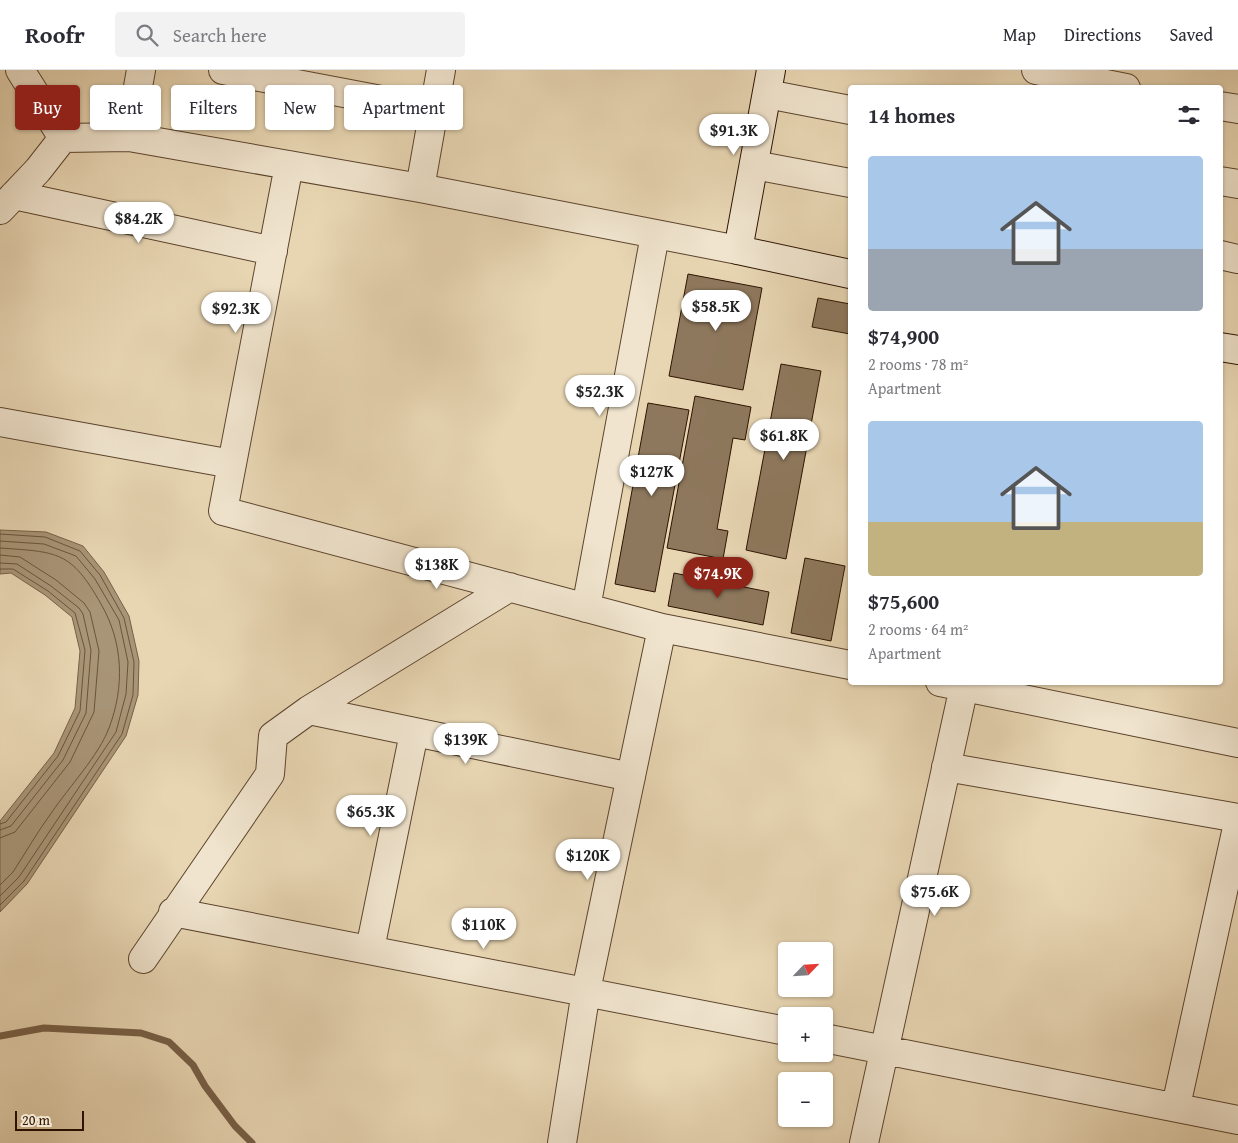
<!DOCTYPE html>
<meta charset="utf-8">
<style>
body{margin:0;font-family:"Gentium Book Plus",serif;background:#f2f2f3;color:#2b2b33;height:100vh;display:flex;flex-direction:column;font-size:19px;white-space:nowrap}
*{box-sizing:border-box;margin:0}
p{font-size:16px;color:#7c7c81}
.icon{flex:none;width:28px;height:28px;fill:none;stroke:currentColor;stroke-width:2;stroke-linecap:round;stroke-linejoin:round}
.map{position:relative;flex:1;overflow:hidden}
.drawer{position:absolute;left:848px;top:15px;width:375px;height:600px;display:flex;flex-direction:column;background:#fff;border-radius:5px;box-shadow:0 1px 4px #0004}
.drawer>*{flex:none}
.hud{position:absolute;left:15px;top:15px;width:475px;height:45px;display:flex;gap:10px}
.needle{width:32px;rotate:65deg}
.buttons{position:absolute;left:778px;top:872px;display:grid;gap:10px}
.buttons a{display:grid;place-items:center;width:55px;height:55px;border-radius:5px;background:#fff;box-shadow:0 1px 4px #0004;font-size:25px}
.scale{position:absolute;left:15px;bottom:12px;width:69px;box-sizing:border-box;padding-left:5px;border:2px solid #2d1300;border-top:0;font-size:14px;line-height:18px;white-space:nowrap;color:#2d1300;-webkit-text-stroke:4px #f0e4ce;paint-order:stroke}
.price{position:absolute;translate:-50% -42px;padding:0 11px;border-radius:18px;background:#fff;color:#222;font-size:16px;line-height:32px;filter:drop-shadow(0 1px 2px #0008)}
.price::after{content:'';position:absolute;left:50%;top:30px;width:15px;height:11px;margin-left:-8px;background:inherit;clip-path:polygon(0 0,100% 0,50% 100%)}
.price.selected{background:#8f2418;color:#fff}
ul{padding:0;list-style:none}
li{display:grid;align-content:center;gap:10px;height:265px;padding:0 20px}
li span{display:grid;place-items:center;height:155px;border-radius:5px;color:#555}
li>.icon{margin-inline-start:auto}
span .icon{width:90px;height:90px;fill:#fffc;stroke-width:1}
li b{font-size:21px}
h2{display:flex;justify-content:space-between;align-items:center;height:60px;padding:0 20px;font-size:21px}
.chip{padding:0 18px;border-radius:5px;background:#fff;box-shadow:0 1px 4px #0004;font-size:18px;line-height:45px}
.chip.selected{background:#8f2418;color:#fff}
header{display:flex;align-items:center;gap:30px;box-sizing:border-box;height:70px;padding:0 25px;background:#fff;border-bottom:1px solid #e1e1e2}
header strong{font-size:24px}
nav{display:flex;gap:28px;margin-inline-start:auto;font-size:18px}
.search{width:350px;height:45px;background:#f2f2f3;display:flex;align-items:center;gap:12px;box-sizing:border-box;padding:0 18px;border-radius:5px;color:#7c7c81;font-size:19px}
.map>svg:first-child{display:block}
.water{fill:#a89476;stroke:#776047}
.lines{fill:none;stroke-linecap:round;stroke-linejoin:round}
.shore{stroke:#6a543b;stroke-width:1}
.stream{stroke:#776047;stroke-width:7}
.building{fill:#8e785d;stroke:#2d1300}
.street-casing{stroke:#5c442d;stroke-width:30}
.secondary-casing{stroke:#2d1300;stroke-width:30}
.street{stroke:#f0e4ce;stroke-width:28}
.secondary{stroke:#f0e4ce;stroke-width:28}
</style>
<header>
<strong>Roofr</strong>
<div class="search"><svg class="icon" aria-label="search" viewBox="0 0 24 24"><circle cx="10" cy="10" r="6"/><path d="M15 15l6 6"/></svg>Search here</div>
<nav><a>Map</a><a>Directions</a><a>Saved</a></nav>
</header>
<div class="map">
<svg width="1238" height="1073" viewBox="0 0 1238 1073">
<rect width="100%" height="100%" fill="#e8d6b3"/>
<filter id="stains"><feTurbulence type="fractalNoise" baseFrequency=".004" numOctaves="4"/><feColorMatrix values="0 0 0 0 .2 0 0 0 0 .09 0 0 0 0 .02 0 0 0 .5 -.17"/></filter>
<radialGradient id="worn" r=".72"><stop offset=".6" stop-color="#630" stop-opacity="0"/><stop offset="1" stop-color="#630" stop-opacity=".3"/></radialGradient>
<!-- water -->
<path class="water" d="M0,460l46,2 37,14 21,26 25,44 10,45 -1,34 -12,41 -99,148 -27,28v-91l54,-68 21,-45 5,-57 -8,-34 -27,-22 -34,-22 -11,1z"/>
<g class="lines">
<!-- shore -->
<path class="shore" d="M0,464l45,3 35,14 20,24 24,43 10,44 -1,33 -11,39 -98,147 -24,24
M0,471l44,3 32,12 19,23 24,41 9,42 -2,32 -10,38 -97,145 -19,19
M0,478c58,4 71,3 101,56 22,38 24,82 8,124 -10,27 -40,59 -57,84 -14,19 -26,40 -39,60l-13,13
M0,485l20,2 36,23 28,23 6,9 9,39 -5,61 -24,50 -55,70 -15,6
M0,493l17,1 34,22 28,22 4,6 8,36 -5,63 -23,47 -52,66 -11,4
M0,499h13l35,22 27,22 10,37 -5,61 -22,45 -52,66 -6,2"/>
<!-- stream -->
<path class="stream" d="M0,966l44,-8 97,5 28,9 24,23 12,21 30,40 17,17"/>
</g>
<!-- building -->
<path class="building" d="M688,204l74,14 -19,102 -74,-14z
M818,228l32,6v30l-38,-7z
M781,294l40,7 -35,188 -40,-9z
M695,326l56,11 -6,33 -12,-2 -16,91 11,2 -5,28 -56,-11z
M648,333l41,7 -34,182 -40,-8z
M805,488l40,8 -14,75 -40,-8z
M674,503l95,19 -6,33 -95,-19z"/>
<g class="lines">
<defs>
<path id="street" d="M20,0l43,68
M223,0l211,40
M1036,0l90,18
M767,24l83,16
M1220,36l18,3
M129,67l12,-67
M63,68l66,-1 291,51 318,62
M289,95l-66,346 439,117 188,37
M754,95l96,18
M1220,111l18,3
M420,118l21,-118
M14,125l259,56
M0,140l38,-40 25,-32
M1220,185l18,4
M0,352l232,42
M586,538l69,-373
M940,612l298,61
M309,640l322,67
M946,697l292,51
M173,842l613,119
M370,879l44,-216
M143,889l127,-185 3,-38 36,-26 201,-123
M824,968l414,82
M1176,1036l62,-283
M562,1073l24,-152 76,-363
M864,1073l101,-461"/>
<path id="secondary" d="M771,0l-33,180 112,24
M1220,277l18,3"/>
</defs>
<!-- street casing -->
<use href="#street" class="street-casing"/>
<!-- secondary casing -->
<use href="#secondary" class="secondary-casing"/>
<!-- street -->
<use href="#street" class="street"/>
<!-- secondary -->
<use href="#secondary" class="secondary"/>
</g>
<rect width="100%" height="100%" filter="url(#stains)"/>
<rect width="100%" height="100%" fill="url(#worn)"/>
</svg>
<div class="buttons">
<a><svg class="needle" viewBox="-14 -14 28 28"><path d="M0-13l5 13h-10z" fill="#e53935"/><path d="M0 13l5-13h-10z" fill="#7c7c81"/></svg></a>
<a>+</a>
<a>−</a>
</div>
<div class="scale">20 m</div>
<b class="price" style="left:734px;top:86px">$91.3K</b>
<b class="price" style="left:139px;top:174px">$84.2K</b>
<b class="price" style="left:716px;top:262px">$58.5K</b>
<b class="price" style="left:236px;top:264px">$92.3K</b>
<b class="price" style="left:600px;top:347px">$52.3K</b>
<b class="price" style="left:784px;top:391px">$61.8K</b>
<b class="price" style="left:652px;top:427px">$127K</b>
<b class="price" style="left:437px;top:520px">$138K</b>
<b class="price selected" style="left:718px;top:529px">$74.9K</b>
<b class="price" style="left:466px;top:695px">$139K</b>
<b class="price" style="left:371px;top:767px">$65.3K</b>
<b class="price" style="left:588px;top:811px">$120K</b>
<b class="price" style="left:935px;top:847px">$75.6K</b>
<b class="price" style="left:484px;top:880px">$110K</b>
<div class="hud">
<a class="chip selected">Buy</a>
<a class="chip">Rent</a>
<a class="chip">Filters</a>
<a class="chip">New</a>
<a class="chip">Apartment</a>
</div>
<section class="drawer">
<h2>14 homes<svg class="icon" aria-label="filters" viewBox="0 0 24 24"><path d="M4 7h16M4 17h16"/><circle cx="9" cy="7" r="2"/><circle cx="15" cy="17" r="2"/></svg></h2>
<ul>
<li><span style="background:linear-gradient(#a9c7e8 60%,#9aa5b1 0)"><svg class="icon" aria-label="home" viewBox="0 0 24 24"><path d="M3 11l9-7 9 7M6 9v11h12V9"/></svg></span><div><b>$74,900</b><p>2 rooms · 78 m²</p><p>Apartment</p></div></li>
<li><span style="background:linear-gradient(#a9c7e8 65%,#c2b280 0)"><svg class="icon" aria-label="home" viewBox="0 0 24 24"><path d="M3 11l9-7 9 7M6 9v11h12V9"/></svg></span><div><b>$75,600</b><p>2 rooms · 64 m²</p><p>Apartment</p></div></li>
</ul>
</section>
</div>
